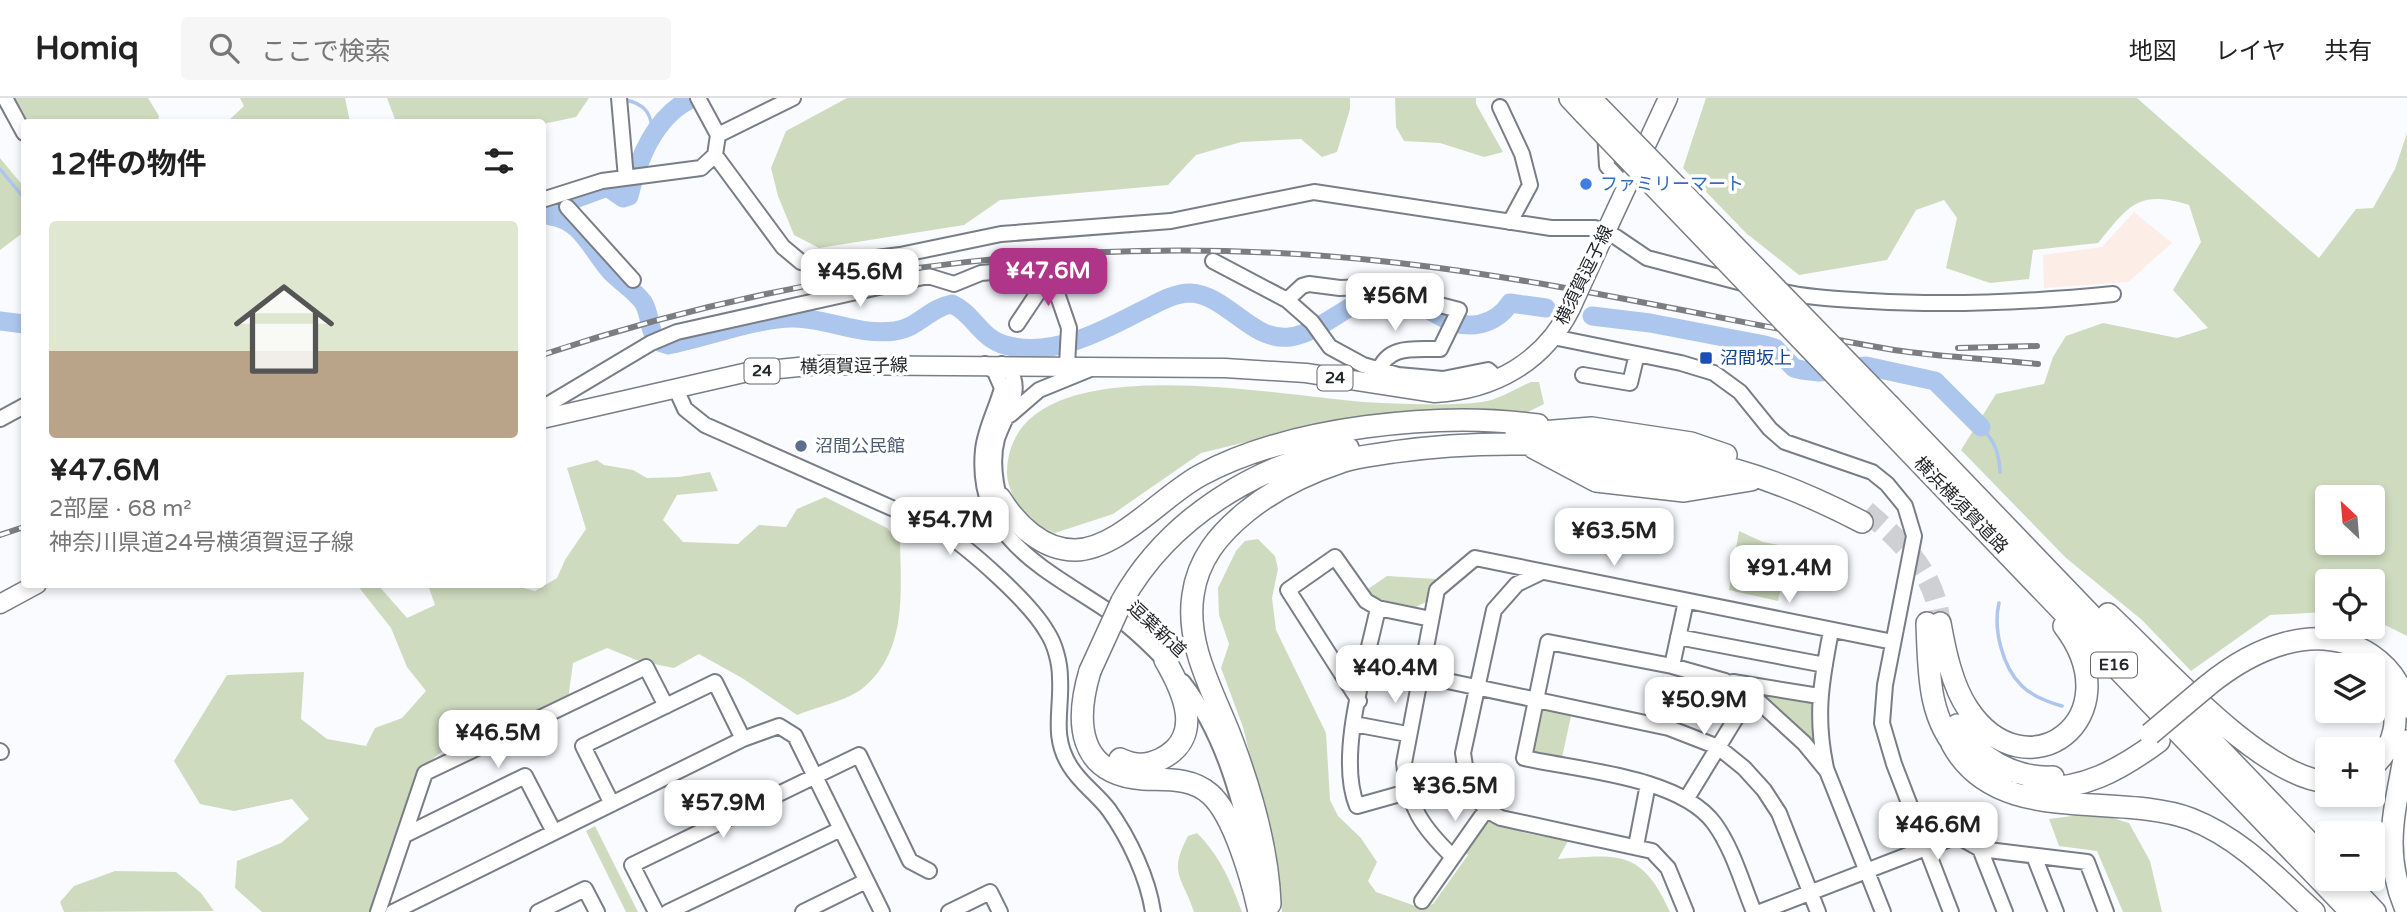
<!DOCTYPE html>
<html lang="ja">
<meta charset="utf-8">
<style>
body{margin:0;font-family:"Varela Round","Noto Sans JP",sans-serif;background:#f6f6f6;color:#222;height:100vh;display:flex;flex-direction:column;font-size:26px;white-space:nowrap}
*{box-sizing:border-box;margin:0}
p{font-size:23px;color:#767676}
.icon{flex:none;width:38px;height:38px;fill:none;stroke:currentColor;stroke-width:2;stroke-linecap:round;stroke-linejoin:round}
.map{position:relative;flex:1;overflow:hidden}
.panel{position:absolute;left:21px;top:21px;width:525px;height:469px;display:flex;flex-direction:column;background:#fff;border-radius:7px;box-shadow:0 4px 10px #0003}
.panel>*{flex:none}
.needle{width:46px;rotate:334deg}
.tools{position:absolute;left:2315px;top:387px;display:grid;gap:14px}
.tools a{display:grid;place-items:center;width:70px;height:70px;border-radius:7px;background:#fff;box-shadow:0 4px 10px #0003;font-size:35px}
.price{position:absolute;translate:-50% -60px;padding:0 16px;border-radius:14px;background:#fff;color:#222;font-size:23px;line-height:46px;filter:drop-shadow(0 2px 4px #0008)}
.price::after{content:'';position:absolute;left:50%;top:42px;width:21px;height:16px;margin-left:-10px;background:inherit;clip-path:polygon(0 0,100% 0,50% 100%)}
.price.selected{background:#af3589;color:#fff}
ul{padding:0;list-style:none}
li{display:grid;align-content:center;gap:14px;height:371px;padding:0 28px}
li+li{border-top:2px solid #e0e0e0}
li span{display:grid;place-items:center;height:217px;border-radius:7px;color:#555}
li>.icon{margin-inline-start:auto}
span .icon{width:126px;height:126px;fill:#fffc;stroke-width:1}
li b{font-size:30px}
h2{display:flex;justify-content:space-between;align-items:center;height:84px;padding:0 28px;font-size:30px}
header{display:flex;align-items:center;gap:42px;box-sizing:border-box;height:98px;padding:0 35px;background:#fff;border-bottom:2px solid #e0e0e0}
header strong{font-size:33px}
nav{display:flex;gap:38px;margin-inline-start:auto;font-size:24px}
.search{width:490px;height:63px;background:#f6f6f6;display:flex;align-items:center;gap:18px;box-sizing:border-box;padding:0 24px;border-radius:7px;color:#767676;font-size:26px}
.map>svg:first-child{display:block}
.industrial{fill:#fceee7}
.green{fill:#cfdbbf;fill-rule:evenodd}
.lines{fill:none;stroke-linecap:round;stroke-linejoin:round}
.stream{stroke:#adc6ed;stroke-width:3.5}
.river{stroke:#adc6ed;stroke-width:19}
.highway-tunnel{stroke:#ced0d4;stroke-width:21;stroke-dasharray:21 10;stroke-linecap:butt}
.minor-casing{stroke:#797d85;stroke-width:18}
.major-casing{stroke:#797d85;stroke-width:21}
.highway-casing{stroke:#797d85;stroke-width:24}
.minor{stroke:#fff;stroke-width:14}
.major{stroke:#fff;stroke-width:18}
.highway{stroke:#fff;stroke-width:21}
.rail-casing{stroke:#7b7d81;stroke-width:6}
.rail{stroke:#fff;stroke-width:3.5;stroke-dasharray:10;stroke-linecap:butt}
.major-bridge-casing{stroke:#797d85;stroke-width:21;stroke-linecap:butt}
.highway-bridge-casing{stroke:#797d85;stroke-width:24;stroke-linecap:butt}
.major-bridge{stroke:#fff;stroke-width:18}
.highway-bridge{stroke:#fff;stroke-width:21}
.shop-dot{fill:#3f7fe0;stroke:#fff;stroke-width:2.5}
.transit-dot{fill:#1a4fb4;stroke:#fff;stroke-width:2.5}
.service-dot{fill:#5c6f8a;stroke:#fff;stroke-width:2.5}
.labels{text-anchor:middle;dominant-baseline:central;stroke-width:7;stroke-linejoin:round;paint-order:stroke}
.shield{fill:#fff;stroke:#66676a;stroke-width:2}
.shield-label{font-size:16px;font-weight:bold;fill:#24262a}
.shop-label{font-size:18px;fill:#366cbe;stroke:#fff;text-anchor:start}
.street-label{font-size:18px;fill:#24262a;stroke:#fff}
.transit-label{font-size:18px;fill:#164399;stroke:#fff;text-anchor:start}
.service-label{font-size:18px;fill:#4e5e75;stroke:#fff;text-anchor:start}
</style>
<header>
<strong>Homiq</strong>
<div class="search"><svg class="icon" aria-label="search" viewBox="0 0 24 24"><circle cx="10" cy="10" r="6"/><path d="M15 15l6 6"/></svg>ここで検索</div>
<nav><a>地図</a><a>レイヤ</a><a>共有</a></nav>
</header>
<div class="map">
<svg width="2407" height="814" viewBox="0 0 2407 814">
<rect width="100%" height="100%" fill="#f9fbff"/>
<!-- industrial -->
<path class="industrial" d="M2134,114l38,31 -44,39 -84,6 -1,-33 59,-8z"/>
<!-- green -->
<path class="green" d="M7,0h141l11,18 -1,6h-134z
M240,0h105l5,24h-123l17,-16z
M387,0h202l-13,19 -33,7 -147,-2z
M847,0h503v11l-13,43 -15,5 -21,-18 -60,3 -45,13 -28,30 -168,15 -36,25 -145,23 -25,-13 -16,-39 -7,-28 15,-37z
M1395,0h81v6l27,48 -19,5 -44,-14 -36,-2 -8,-14z
M1706,0h431l182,160 37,-49 17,-1 22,-39 12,-36v503l-34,-17v-38h-45l-1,31 -57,3 -79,56 -49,-51 -76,-62 -105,-108 35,-56 48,-10 9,-27 13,-21 37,-13 74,15 31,-10 -35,-38 28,-48 -12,-37c-52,-16 -60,1 -91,38l-65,7 -4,29 -39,4 -44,-15 11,-50 -13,-18 -28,10 -29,50 -88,15 -53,-42 -63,-65zM2328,399h45v45h-45z
M0,60l24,29v45l-24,18z
M1531,284h8l5,22 -16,8 -73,1 -176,21 -78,19 -88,61 -58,19 -30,-13c-7,-14 -19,-34 -18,-49 5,-137 292,-69 375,-68 32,1 68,3 100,-1 16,-2 34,-14 49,-20z
M597,362l7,5 29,5 14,8 32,-1 31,-5 8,19 -41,4 -14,25 20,22 55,2 21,-19 27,2 11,-18 28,-12 62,31 13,13c1,53 7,110 -37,147 -14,12 -49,20 -66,27l-55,-37 -43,-24 -25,14 -35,-7 -32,-13 -34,15 -5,36 -86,30 -13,1 -50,40 -49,142h-108l-27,-24 2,-27 44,-18 28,-24 -17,-20 -58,12 -34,-7 -26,-43 53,-86 77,-3 -3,47 26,20 39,7 9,-18 27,-10 24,-27 -19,-24 -16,-39 -34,-43h21l29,33 28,-13 -7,-20h84l23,6 22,-13 8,-18 21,-31 -19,-61z
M1739,433l24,11 26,5 -11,54 -49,-11z
M1258,441l17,17 3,13 -6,29 4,32 50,103 4,67 8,16 23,22 16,24 -9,19 8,11 45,16 12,-4 35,-49 -4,-4 23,-32 38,14 43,8 -10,18c62,-5 84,-9 112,53h-388l-6,-50 -33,-135 -22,-59 8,-24 -10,-29 -1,-27 18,-37 9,-10z
M1387,478l49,3 -8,22 -12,6 -42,-9 -6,-9z
M1762,592l52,9 1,39 -5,3 -50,-46z
M1540,606l32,7 -10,47 -32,-6z
M2096,715l33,10 21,38 12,51h-39l-26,-61 -38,-5 -10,-27z
M595,728l43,86h-12l-40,-81z
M1197,735c23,23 34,49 45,79h-48c-12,-36 -26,-38 -6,-76z
M115,773l61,1 25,21 13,18 -150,1 -4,-10 14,-16z"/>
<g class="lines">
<!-- stream -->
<path class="stream" d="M624,2c23,3 28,16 29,36
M0,71l24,29
M1981,329c14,15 18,25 19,45
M1999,505c-6,25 3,64 23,83 10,10 26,16 40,20"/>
<!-- river -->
<path class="river" d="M551,117l10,-11 46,-17 16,11 6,-2c9,-37 26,-81 64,-98
M550,118c31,3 42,35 61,56 10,10 24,19 32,30 10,15 3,39 25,43 36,-7 93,-28 126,-27 34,0 63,18 101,13 23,-3 34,-23 57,-27 21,9 29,35 53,41 47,13 96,-13 136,-34 15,-7 32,-18 49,-18 38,2 61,49 100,44 37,-5 68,-49 107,-41 31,6 49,35 83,28 13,-3 23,-10 30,-21l36,5
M1592,218l58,7 115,22 10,3 19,20 8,2 17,2 47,-6 69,15 46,46
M0,223l24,3"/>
<!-- highway-tunnel -->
<path class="highway-tunnel" d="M1866,413c36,31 70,62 74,112"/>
<defs>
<path id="minor" d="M5,0l19,35
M619,0l7,80
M698,0l20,37
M1500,9l22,47 8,31 -20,37
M1605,33l2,35 20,22
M715,57l68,92 18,15 19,3 80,-10 101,-21 170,-13 143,-29 237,36h44l21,9 31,21 99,26
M542,102l60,-19 99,-13 14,-13 3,-20 75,-37
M567,109l66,73
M1213,163l74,39 25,22 18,25 33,18 35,10 45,4 45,-9 10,9
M1779,193c30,7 61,8 92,10 81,5 161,1 242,-7
M1287,202l15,-14 7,-2 31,4 51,-2 45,18 23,6 -19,39c-24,1 -52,-5 -61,22
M1017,226l34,-51
M1553,239l128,26 33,10 26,19 30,37 15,13 87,30 15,12 18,22 9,30 -29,149 -3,38 12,41 57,148
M985,266l10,8 7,16c-5,20 -17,41 -19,62 -9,92 68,121 131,165 21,15 39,33 56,51
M1583,277l47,8 7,-29
M676,291l9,20 20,16 234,104c30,19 91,73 108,103 8,12 13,31 13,46 2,32 -9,58 10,88 10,17 27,28 39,44 20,28 39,68 44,102
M542,310l109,-65 26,-11 251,-56 26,8 27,-11 67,-6 21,61 -2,37
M1010,317l29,-25 49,-20
M0,321l24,-13
M1001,407c-6,-21 -10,-44 -4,-66 7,-23 33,-55 5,-75
M1542,474l-25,12 -23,26 -31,143 5,32 18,25 15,8 151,33 16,17 18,44
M1378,510c-11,53 -42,148 -21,198l50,-14
M1678,539l147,28
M1672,568l14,-65
M1419,577l250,53 49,19 26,21 20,22 15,23 39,99
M1183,584c42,54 57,119 73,184
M1733,584l86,14
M1359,603l-71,-111 47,-33 31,44 12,7 53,11
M1354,626l53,10
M0,653l1,1
M1826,670c-11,-51 -5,-86 5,-137
M1687,700l63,-103
M612,706l-29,-58 132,-64 28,57
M405,737l120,-59 29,56
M1636,748l12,-62
M1980,751l25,63
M2034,758l22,56
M1453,759c-31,-30 -45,-50 -49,-94l33,-173 38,-32 418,84
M1422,803l64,-91
M378,814l47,-139 221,-106 20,39
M393,814l350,-173 36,-13 16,10 87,176
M538,814l47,-23 12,23
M656,814l-24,-47 227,-110 51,106 19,10
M668,814l173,-83
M803,814l63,-31
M949,814l41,-20 10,20
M1754,814c-12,-29 -21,-63 -40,-89 -34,-46 -135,-53 -190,-65l24,-116 124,24 53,15 32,19 47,43 23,28 56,141
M1760,814l197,-76 23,13 107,13 19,50"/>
<path id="major" d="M1602,142l66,-142
M542,321l206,-47 71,-7 406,3 81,5 129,20c59,-3 109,-31 136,-85
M0,506l37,-20"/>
<path id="highway" d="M1570,0l15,16
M1890,308l438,456
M1877,320l474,494
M1516,336l76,-6 99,15 35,12
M1534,350l62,33 88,10 67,-11
M1567,357l17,6 131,18
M1000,400c16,26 42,52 75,52 44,-1 88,-55 126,-75 89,-48 238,-64 337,-50
M1122,503c46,-82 135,-138 226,-153
M2108,516c50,46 153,164 220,168
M1927,525c2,46 0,96 34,130
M1940,525c5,28 12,62 28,86 59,88 166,9 96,-83
M1090,573c-15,50 -13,103 53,108 23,1 48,-2 67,15 24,21 42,86 49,118
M2207,588c45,-37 110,-67 164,-31 19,13 31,31 36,52
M1957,627c21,33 57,54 96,52
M2407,643c-10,65 -28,106 0,171
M1952,646c46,84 163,47 239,75 49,19 85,58 123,93
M1120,661c15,7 26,7 41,0 44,-22 22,-68 4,-99
M2373,668c23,-21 28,-49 15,-77
M2033,690c49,3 87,-18 126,-47
M2343,780l32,34
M1270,806c-2,-55 -18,-110 -37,-161 -17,-47 -48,-96 -40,-148 5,-36 26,-61 53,-83 27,-22 62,-39 95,-50 16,-6 35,-7 52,-10 95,-14 210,-9 304,9 56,10 115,35 165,61"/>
</defs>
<!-- minor casing -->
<use href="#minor" class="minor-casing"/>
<!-- major casing -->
<use href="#major" class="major-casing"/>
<!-- highway casing -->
<use href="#highway" class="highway-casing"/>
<!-- minor -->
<use href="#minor" class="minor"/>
<!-- major -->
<use href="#major" class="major"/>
<!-- highway -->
<use href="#highway" class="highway"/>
<defs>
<path id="rail" d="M1958,250l79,-2
M542,257c275,-92 569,-125 857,-92 166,19 330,59 495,87 47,7 96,9 144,14
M0,437l24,-8"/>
</defs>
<!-- rail casing -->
<use href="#rail" class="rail-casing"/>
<!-- rail -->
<use href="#rail" class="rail"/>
<defs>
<path id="major-bridge" d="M1571,210l31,-68"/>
<path id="highway-bridge" d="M1590,0l300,308
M1585,16l292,304
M1090,573l32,-70
M2150,636l57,-48"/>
</defs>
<!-- major-bridge casing -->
<use href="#major-bridge" class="major-bridge-casing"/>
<!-- highway-bridge casing -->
<use href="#highway-bridge" class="highway-bridge-casing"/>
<!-- major-bridge -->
<use href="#major-bridge" class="major-bridge"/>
<!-- highway-bridge -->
<use href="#highway-bridge" class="highway-bridge"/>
</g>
<!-- markers -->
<circle class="shop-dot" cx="1586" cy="86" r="7"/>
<rect class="transit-dot" x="1699" y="253" width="14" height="14" rx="3.5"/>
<circle class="service-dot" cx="801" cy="348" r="7"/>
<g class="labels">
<!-- shield labels -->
<g class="shield">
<rect x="744.5" y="260.5" width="35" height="25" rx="5"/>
<rect x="1317.5" y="267.5" width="35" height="25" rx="5"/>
<rect x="2091" y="554.5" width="46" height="25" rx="5"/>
</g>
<g class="shield-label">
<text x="762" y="273">24</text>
<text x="1335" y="280">24</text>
<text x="2114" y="567">E16</text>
</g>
<!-- shop labels -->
<g class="shop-label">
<text x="1600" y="86">ファミリーマート</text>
</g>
<!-- street labels -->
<g class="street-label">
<text transform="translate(1584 177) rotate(-64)">横須賀逗子線</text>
<text transform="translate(854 268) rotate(-1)">横須賀逗子線</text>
<text transform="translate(1961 407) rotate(46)">横浜横須賀道路</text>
<text transform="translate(1157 531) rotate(43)">逗葉新道</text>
</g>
<!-- transit labels -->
<g class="transit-label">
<text x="1720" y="260">沼間坂上</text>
</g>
<!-- service labels -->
<g class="service-label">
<text x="815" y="348">沼間公民館</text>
</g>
</g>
</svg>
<div class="tools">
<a><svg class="needle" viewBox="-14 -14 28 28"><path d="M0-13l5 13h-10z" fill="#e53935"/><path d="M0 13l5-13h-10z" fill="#767676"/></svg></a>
<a><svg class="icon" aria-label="locate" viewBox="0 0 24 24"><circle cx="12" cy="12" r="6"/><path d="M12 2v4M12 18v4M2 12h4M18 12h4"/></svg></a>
<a><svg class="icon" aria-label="layers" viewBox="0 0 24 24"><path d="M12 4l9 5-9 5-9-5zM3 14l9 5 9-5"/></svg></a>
<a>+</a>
<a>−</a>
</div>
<b class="price selected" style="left:1048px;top:210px">¥47.6M</b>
<b class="price" style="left:860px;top:211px">¥45.6M</b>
<b class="price" style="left:1395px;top:235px">¥56M</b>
<b class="price" style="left:950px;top:459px">¥54.7M</b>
<b class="price" style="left:1614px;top:470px">¥63.5M</b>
<b class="price" style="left:1789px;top:507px">¥91.4M</b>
<b class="price" style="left:1395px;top:607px">¥40.4M</b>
<b class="price" style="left:1704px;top:639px">¥50.9M</b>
<b class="price" style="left:498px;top:672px">¥46.5M</b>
<b class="price" style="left:1455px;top:725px">¥36.5M</b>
<b class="price" style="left:723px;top:742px">¥57.9M</b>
<b class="price" style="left:1938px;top:764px">¥46.6M</b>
<section class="panel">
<h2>12件の物件<svg class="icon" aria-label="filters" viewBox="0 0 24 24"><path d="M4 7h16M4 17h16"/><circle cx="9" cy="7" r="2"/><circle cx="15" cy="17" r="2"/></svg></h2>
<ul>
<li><span style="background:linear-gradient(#dfe7d0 60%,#b9a48a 0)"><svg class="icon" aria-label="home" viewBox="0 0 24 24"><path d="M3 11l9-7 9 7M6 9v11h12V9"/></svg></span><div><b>¥47.6M</b><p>2部屋 · 68 m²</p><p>神奈川県道24号横須賀逗子線</p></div></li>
</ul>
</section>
</div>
